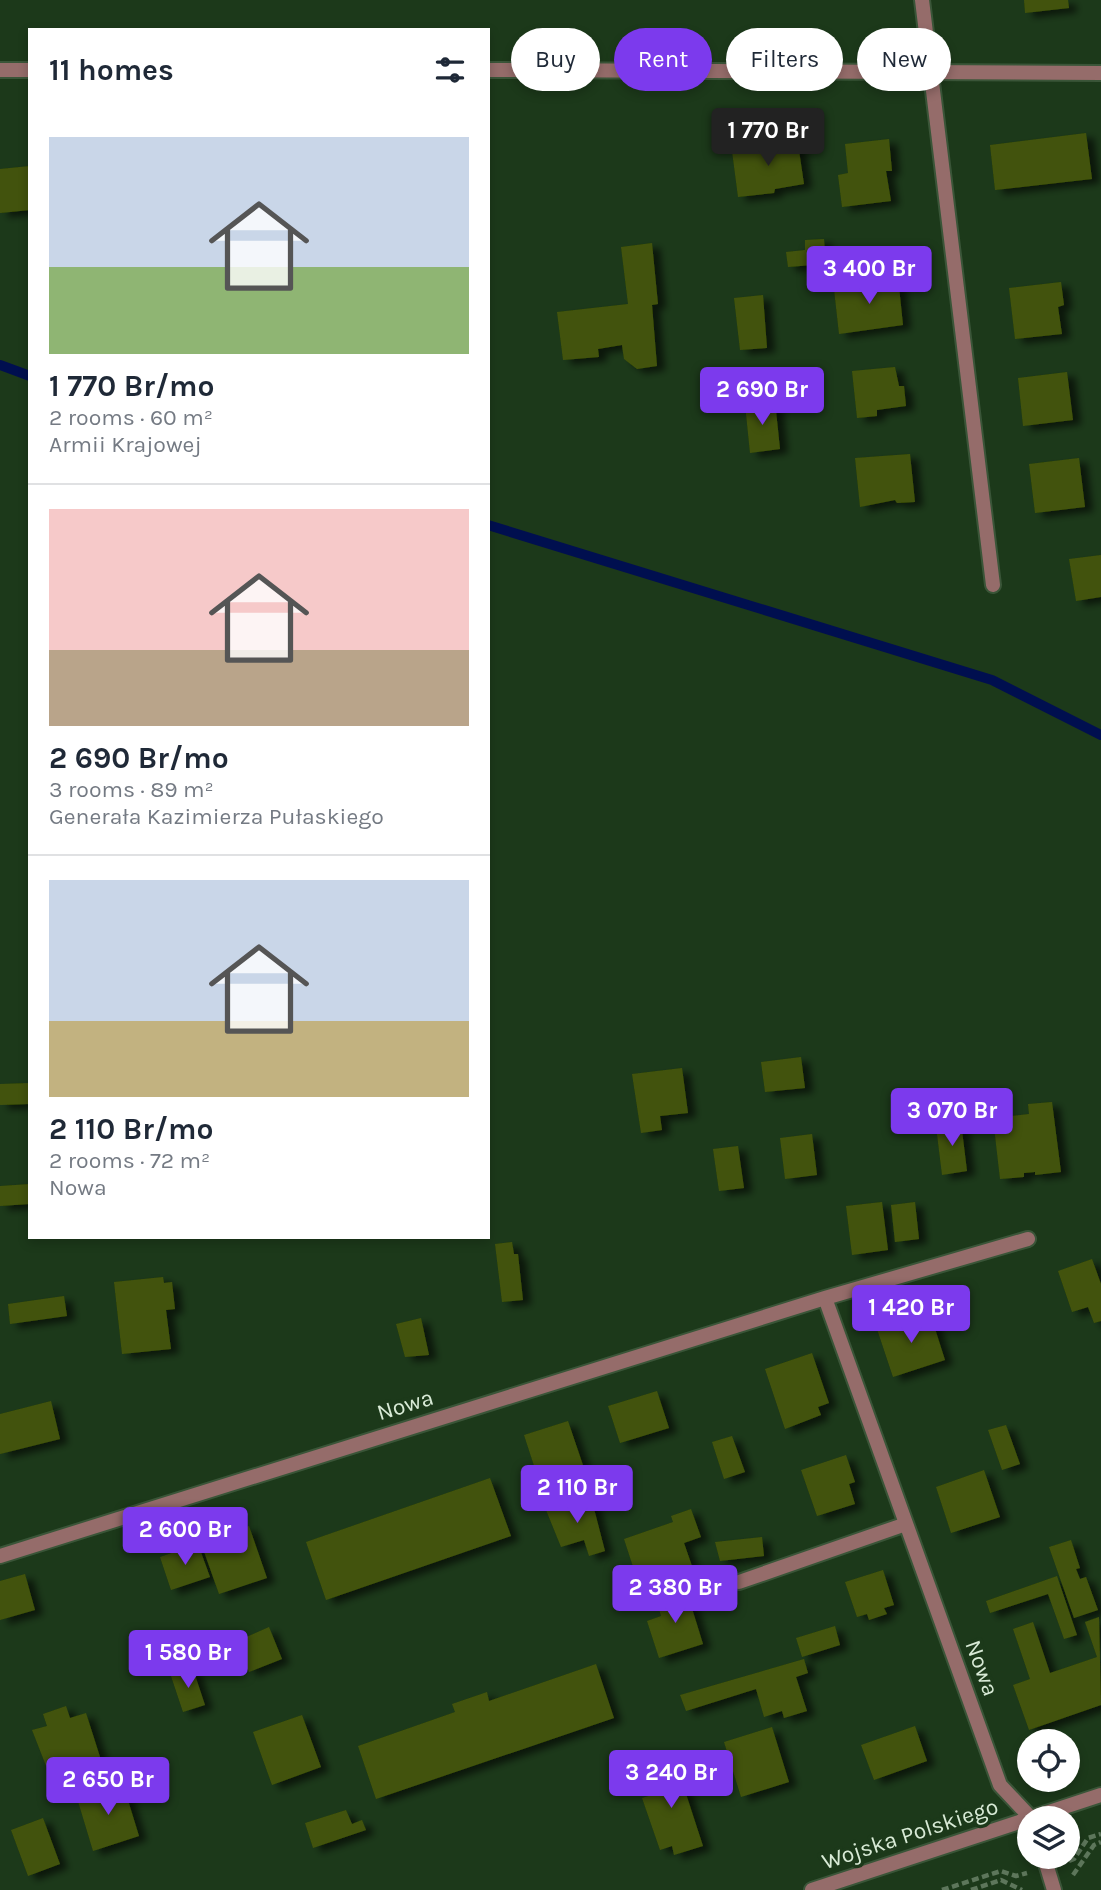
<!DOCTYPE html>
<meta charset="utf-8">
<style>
body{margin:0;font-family:Karla,sans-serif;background:#f6f6f7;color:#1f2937;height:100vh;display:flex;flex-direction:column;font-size:26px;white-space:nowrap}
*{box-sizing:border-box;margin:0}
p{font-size:23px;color:#747a83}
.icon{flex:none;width:38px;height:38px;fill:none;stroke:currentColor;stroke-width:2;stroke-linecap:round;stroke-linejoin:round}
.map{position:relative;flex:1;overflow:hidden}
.panel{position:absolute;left:28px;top:28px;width:462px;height:1211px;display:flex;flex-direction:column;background:#fff;border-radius:0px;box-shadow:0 4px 10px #0003}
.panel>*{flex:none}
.guide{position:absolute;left:511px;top:28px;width:485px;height:63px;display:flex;gap:14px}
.tools{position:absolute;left:1017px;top:1729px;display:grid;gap:14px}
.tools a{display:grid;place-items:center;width:63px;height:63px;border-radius:50%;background:#fff;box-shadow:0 4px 10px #0003;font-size:35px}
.price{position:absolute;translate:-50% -60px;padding:0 16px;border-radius:7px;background:#7c3aed;color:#fff;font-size:23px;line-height:46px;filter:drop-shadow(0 2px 4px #0008)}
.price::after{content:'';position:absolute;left:50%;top:42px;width:21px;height:16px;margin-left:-10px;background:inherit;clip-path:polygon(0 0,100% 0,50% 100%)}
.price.on{background:#222;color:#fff}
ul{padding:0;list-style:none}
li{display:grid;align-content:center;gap:14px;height:371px;padding:0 21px}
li+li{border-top:2px solid #e0e1e3}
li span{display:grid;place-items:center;height:217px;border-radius:0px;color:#555}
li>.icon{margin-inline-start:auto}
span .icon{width:126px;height:126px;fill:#fffc;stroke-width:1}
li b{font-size:30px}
h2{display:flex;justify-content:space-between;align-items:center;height:84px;padding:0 21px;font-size:30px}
.pill{padding:0 24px;border-radius:32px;background:#fff;box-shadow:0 4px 10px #0003;font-size:24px;line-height:63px}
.pill.on{background:#7c3aed;color:#fff}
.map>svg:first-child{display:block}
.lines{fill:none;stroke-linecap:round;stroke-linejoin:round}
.stream{stroke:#000f4f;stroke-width:10}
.building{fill:#425309;filter:url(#shadow)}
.minor-casing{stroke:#3a5538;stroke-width:18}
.tertiary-casing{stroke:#3a5538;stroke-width:18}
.path{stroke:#5d765b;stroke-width:4.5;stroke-dasharray:7 3.5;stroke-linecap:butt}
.minor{stroke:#956c6a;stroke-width:14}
.tertiary{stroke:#956c6a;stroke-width:14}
.labels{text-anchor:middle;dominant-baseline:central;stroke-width:7;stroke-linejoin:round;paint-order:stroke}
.street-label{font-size:23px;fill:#d8ead6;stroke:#1c391a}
</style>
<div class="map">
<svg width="1101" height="1890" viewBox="0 0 1101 1890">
<defs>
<filter id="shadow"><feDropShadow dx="8" dy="4.5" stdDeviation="3.5" flood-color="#0009"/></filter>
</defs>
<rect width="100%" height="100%" fill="#1c391a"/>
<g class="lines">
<!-- stream -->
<path class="stream" d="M0,365l30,11
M488,525l504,155 109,55"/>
</g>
<!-- building -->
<path class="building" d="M1024,0h44l1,8 -44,5z
M1086,133l6,46 -97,11 -5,-45z
M797,137l7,47 -29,5 -1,4 -36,4 -6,-46 36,-5v-5z
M889,139l3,32h-6l5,30 -49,6 -4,-32 10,-2 -3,-29z
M30,166v44l-30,3v-44z
M824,239l2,25 -38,3 -2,-15 19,-2v-10z
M652,243l6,61 -6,1 5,61 -20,3 -13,-10 -2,-14 -24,4 1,8 -36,3 -6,-48 71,-8 -7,-57z
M898,277l5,48 -64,9 -5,-45 34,-4 1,-6z
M1061,282l3,23 -6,2 4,27 -47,5 -6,-51z
M763,295l4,53 -27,2 -6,-52z
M895,367l4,19h5l2,20 -29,4v6l-20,2 -5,-47z
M1067,372l6,48 -50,6 -5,-48z
M775,401l5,48 -30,4 -5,-49z
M910,454l5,48 -18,1 -2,-3 -35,7 -5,-49z
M1079,458l6,49 -50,6 -6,-49z
M1101,555v42l-25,4 -7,-42z
M801,1057l4,31 -40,4 -4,-30z
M682,1068l6,45 -28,3 2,14 -21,3 -9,-59z
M30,1083v21l-30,1v-21z
M1052,1102l9,70 -26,3v-3l-11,1v4l-24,2 -7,-61 36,-4 -1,-10z
M961,1122l6,49 -25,4 -6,-49z
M812,1134l5,41 -32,4 -5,-41z
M738,1146l6,42 -25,3 -6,-42z
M30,1184v20l-30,2v-20z
M882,1202l6,48 -36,5 -6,-49z
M915,1202l4,37 -24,3 -4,-37z
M512,1242l2,12h4l5,46 -21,2 -7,-58z
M1092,1259l9,25v37l-7,2 -6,-16 -16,5 -14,-41z
M163,1277l1,6 8,-1 3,27 -9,1 5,39 -49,5 -8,-72z
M64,1296l3,20 -57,8 -2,-20z
M930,1313l15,47 -52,17 -16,-48z
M421,1318l8,37 -24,2 -9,-33z
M812,1353l17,50 -11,4 3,8 -36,14 -20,-60z
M657,1391l12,37 -49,15 -12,-37z
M51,1401l9,38 -60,15v-40z
M568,1421l18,53 -30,10 -4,-14 -15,5 -13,-40z
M1006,1425l14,39 -18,6 -14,-40z
M732,1436l13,36 -21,7 -12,-37z
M846,1455l9,27 -6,2 6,20 -38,12 -16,-46z
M984,1470l16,47 -49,16 -15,-46z
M490,1478l21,58 -185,64 -20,-58z
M591,1497l14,54 -16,5 -5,-16 -23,7 -15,-37z
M691,1509l10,28 -17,6 8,23 -27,10 -2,-6 -26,9 -13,-40 49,-17 -2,-6z
M249,1526l18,52 -48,16 -18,-51z
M762,1537l2,19 -44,5 -5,-19z
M1071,1540l9,28 -4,1 4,10 6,-2 12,33 -24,8 -25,-71z
M198,1544l12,33 -39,13 -11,-33z
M883,1570l11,35 -10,3 3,6 -18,6 -2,-6 -10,3 -12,-35z
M25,1574l10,36 -35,10v-39z
M1057,1576l20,59 -13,4 -16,-45 -58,19 -4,-12z
M686,1589l17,55 -44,14 -12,-37 14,-5 -5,-17z
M1099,1617l2,88 -72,25 -16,-45 17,-6 -17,-50 20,-7 17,51 47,-16 -12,-35z
M835,1626l5,19 -38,12 -6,-19z
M269,1627l13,32 -33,13 -14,-30z
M804,1659l4,14 -12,4 11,34 -23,7 -2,-7 -18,6 -8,-28 -70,22 -6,-16z
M596,1664l18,54 -238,81 -18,-53 97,-34 -3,-8 35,-12 2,9z
M193,1669l12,36 -22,7 -12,-36z
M66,1706l4,12 16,-5 15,47 -51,16 -18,-46 15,-4 -4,-12z
M302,1715l19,52 -49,18 -19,-53z
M915,1726l12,35 -53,19 -13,-35z
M772,1727l17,55 -48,15 -17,-55z
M674,1757l29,89 -29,9 -2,-9 -12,4 -18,-52 16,-5 -9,-29z
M123,1784l16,52 -46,15 -16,-53z
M346,1810l6,14 10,-4 4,10 -53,18 -8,-25z
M43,1818l17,46 -32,12 -17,-46z"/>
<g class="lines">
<defs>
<path id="minor" d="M922,0l71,585
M0,70h30
M488,70l613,3
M825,1298l175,487 31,33
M0,1556l825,-258 203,-59
M739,1582l167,-58
M1044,1857l10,33"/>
<path id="tertiary" d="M812,1890l289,-95"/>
</defs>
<!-- minor casing -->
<use href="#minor" class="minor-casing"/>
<!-- tertiary casing -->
<use href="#tertiary" class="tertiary-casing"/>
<!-- path -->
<path class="path" d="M1069,1861l5,-2 14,-21 13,-4
M1073,1875l21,-30 7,-3
M942,1890l59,-19 15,5 11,-3
M971,1890l30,-10 21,10"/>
<!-- minor -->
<use href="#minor" class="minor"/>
<!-- tertiary -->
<use href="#tertiary" class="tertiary"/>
</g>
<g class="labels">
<!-- street labels -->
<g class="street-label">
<text transform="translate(405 1405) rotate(-17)">Nowa</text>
<text transform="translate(982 1668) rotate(70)">Nowa</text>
<text transform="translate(910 1834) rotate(-18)">Wojska Polskiego</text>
</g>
</g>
</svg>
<div class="tools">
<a><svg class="icon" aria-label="locate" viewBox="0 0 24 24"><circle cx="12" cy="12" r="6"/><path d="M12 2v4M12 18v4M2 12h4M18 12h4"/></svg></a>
<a><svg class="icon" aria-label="layers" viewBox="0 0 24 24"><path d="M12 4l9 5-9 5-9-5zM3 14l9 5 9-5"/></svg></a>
</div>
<b class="price on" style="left:768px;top:168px">1 770 Br</b>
<b class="price" style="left:869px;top:306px">3 400 Br</b>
<b class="price" style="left:762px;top:427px">2 690 Br</b>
<b class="price" style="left:952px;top:1148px">3 070 Br</b>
<b class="price" style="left:911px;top:1345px">1 420 Br</b>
<b class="price" style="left:577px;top:1525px">2 110 Br</b>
<b class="price" style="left:185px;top:1567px">2 600 Br</b>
<b class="price" style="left:675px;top:1625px">2 380 Br</b>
<b class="price" style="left:188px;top:1690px">1 580 Br</b>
<b class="price" style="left:671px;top:1810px">3 240 Br</b>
<b class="price" style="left:108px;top:1817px">2 650 Br</b>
<div class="guide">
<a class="pill">Buy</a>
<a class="pill on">Rent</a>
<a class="pill">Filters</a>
<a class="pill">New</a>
</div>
<section class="panel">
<h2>11 homes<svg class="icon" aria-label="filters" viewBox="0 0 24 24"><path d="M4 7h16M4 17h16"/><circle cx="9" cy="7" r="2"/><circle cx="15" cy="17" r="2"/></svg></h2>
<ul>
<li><span style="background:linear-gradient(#c9d6e8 60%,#8fb573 0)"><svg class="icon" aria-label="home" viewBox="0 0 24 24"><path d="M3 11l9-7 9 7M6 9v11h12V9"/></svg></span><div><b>1 770 Br/mo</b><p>2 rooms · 60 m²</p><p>Armii Krajowej</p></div></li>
<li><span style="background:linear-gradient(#f6c9c9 65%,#b9a48a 0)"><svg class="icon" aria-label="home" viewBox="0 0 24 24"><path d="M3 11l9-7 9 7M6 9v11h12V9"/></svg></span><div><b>2 690 Br/mo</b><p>3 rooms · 89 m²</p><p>Generała Kazimierza Pułaskiego</p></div></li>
<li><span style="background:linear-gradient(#c9d6e8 65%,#c2b280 0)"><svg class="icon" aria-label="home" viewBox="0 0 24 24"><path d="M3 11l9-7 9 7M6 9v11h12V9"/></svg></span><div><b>2 110 Br/mo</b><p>2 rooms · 72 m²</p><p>Nowa</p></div></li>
</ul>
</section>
</div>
